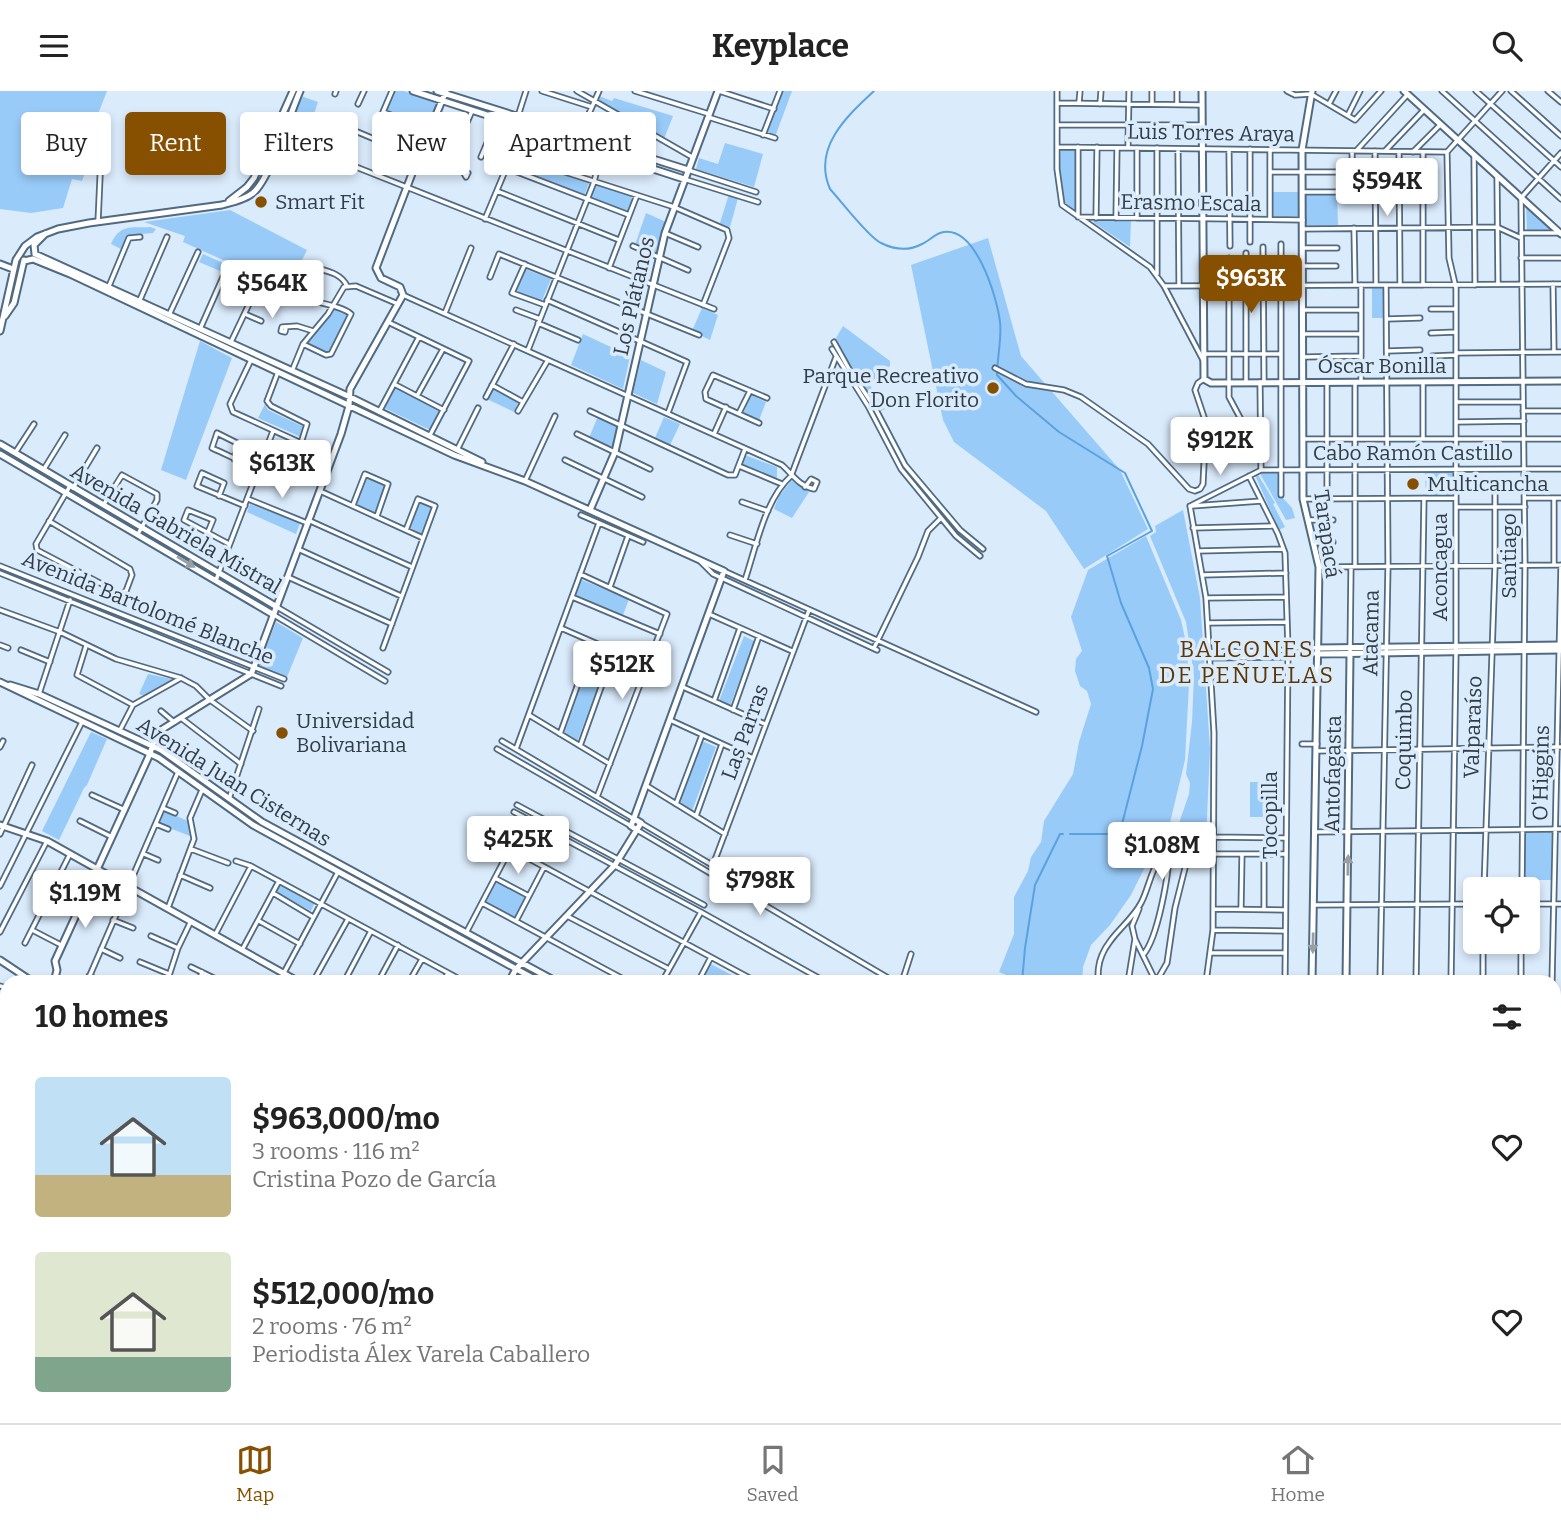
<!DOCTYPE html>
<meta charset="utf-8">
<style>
body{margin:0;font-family:Bitter,serif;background:#f2f2f2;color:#222;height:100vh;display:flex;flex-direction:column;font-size:26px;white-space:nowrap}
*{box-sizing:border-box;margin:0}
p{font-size:23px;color:#767676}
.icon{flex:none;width:38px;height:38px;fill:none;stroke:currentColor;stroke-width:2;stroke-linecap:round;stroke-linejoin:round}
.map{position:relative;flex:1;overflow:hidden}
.side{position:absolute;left:0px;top:884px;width:1561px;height:450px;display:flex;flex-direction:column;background:#fff;border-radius:21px 21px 0 0;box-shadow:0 4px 10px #0003}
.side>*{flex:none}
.hud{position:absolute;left:21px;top:21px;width:700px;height:63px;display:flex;gap:14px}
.controls{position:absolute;left:1463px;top:786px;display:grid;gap:14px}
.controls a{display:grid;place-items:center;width:77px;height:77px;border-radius:7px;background:#fff;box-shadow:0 4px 10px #0003;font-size:35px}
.price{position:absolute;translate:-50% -60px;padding:0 16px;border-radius:7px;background:#fff;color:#222;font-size:23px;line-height:46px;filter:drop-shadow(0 2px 4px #0008)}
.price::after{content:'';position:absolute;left:50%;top:42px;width:21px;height:16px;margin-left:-10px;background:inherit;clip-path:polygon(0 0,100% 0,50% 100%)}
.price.on{background:#865000;color:#fff}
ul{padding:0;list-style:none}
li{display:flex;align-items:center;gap:21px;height:175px;padding:0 35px}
li span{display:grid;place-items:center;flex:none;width:196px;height:140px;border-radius:7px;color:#555}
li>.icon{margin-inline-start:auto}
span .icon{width:84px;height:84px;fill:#fffc;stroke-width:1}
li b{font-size:30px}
h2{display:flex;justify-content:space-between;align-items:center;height:84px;padding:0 35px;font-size:30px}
.chip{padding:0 24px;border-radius:7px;background:#fff;box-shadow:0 4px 10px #0003;font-size:24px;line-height:63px}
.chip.on{background:#865000;color:#fff}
header{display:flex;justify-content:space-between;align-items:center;height:91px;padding:0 35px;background:#fff;font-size:32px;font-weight:700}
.menu{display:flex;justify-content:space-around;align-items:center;height:98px;border-top:2px solid #e0e0e0;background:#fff;font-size:19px;color:#767676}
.menu a{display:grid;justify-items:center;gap:4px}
.menu .on{color:#865000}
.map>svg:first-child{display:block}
.green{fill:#99cbf9}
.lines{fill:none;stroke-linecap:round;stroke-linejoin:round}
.stream{stroke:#5aa2df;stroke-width:2}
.street-casing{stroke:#506a82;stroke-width:7}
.secondary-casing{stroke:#506a82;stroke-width:9}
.primary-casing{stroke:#506a82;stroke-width:9}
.street{stroke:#fff;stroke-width:3.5}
.secondary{stroke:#fff;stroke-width:5}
.primary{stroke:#fff;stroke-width:5}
.oneway{fill:#989ea4}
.poi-dot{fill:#865000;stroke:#daebfc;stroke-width:2.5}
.labels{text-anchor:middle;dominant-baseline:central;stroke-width:7;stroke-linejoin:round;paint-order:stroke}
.street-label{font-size:21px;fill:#313d48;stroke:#daebfc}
.poi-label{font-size:21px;fill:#313d48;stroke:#daebfc;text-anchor:start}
.neighbourhood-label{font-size:23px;letter-spacing:2px;fill:#5c3604;stroke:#daebfc}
</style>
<header><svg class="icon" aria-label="menu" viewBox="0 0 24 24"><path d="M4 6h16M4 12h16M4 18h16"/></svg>Keyplace<svg class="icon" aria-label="search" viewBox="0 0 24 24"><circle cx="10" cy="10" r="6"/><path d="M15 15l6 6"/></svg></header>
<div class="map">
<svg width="1561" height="1332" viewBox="0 0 1561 1332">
<rect width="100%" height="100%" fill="#daebfc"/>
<!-- green -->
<path class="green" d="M0,0h107l-30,77 9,2 -4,11 -10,-2 -9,29 -32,5 -31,-4z
M394,0h10l34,12 -10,22 -41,-14z
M781,0h11l-17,46 -10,-3z
M301,5l17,6 -14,42 -20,-9z
M599,5l13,5 2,-3 59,18 -9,23 -66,-39z
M725,52l38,11 -9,33 -58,-18 3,-11 19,6z
M1061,59h15l-1,63 -10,-10 -5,-35z
M515,68l74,24 -5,13 -72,-30z
M594,93l37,11 1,5 -3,10 -5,2 -35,-15z
M1272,101h27v24h-27z
M729,103l9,4 -8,29 -10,-4z
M1337,103l1,31 -32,1v-31z
M1526,113l28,27h-27z
M230,119l77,40 -15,30 -24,-10 -5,8 -80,-36 2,-6 -41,-14z
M646,122l20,9 -9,33 -22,-10z
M1094,130h37l-1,26 -37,-25z
M150,136l6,2 -3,4 -24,2 -6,15 -12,-6c9,-20 19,-16 39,-17z
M988,147l33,118 99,114 28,59 -64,40 -38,-58 -92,-69 -11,-22 -32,-155z
M203,163l40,18 -4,7 -40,-17z
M525,178l26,10 -10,24 -25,-11z
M1372,197h12v30h-12z
M336,217l12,5v3l-18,37 -3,1 -20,-10z
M702,217l16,7 -8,25 -18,-9z
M843,235l47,35v5l-21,18 16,25 -4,2 -29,-42 -16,-31z
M583,243l47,22 -7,33 -52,-24z
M200,250l32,17 -46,122 -25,-10z
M641,269l25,12 -9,32 -24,-11z
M395,297l45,22 -10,20 -46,-22z
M493,297l26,13 -5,11 -27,-13z
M751,304l15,7 -8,21 -16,-7z
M265,313l3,6 36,17 -3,10 -43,-19z
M598,325l19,9 -4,24 -24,-11z
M664,326l16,7 -10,21 -15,-7z
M745,364l32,12v13l-35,-14z
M1259,381l20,1v24l4,1 9,10 3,10 -9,2z
M1425,381h28v25h-27z
M1257,382l18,30 -2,1 12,23 -6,3 -24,-55z
M367,386l20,10 -10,27 -21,-10z
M792,389l17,12 -17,26 -18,-9 5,-13z
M419,410l16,6 -10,29 -16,-9z
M250,413l50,19 -4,11 -49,-22z
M1183,419l17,88 10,151 -4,92 -31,-6 14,-41 1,-11 -4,-9 6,-52 2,-47 -8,-53 -36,-86 6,-4 -1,-6z
M1146,445l35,84 6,27 2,37 -4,76 -17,71 -9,8 -28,56 -21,30 -19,20 -8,22 -1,15h-71l-5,-7 -7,-3 15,-38v-37l14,-26 3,-14 10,-15 3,-21 29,-47 6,-32 12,-38 -4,-13 -7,-5 -5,-15 1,-12 6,-8 -11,-34 17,-47z
M582,489l47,19 -6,16 -47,-20z
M276,531l27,16 -16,39 -28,-11z
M744,545l10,5 -24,65 -11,-5z
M595,555l16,6 -34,90 -13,-8z
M148,583l24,5 -25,18 -8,-3z
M91,641l16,7 -20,46 -3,3 -25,52 -17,-9z
M702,650l14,6 -24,64 -13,-7z
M1250,691h14v35h-14z
M165,720l23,10 2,15 -31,-12z
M1552,741l-1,48h-28l2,-47z
M497,790l29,16 -11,20 -29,-15z
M280,793l35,18 -4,9 -35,-19z
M709,872l36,19h-45z"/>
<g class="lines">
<!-- stream -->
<path class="stream" d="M874,0c-27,25 -62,57 -44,98 11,12 39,49 51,54 14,7 28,8 41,1 7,-3 12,-9 18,-11 35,-11 57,64 60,89 2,17 -3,36 -3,53l19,21 43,36 66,41 27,58 -45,25 14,47 28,65 4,21 -11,57 -21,82 -9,6h-42
M1022,891l3,-34 10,-63 25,-51h3"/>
<defs>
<path id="street" d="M392,0l-9,21 46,18
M542,0l50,16
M577,0l115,66
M635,0l74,23
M719,0l55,18
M1057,0v78l5,36 88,62 14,19 39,74
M1152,0v13
M1177,0v13
M1287,0l8,4 16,-1 44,26 26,-29
M1442,0l119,108
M1476,0l85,76
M1511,0l50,45
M1548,0l13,11
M335,3l1,-3
M1057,12l145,2
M1079,12l1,-12
M358,13l6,-13
M1100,13l1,-13
M1329,13l7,-13
M1348,24l12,-24
M518,25l8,-25
M708,26l67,21
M318,31h12l11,3 76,32
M318,31l17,2
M1057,34h145
M763,44l17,-44
M579,45l20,-45
M283,47l431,171
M305,56l10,-23 3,-2
M456,56l16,-36
M1057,56l390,5
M1078,56v70l225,3
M1128,57l1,-57
M1178,58l1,137
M1250,58v93
M1229,59l1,96
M1270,59v69
M1357,59l51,-56
M1375,60l1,134
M1385,60l39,-41
M1399,61l1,133
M1413,61l28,-28
M1423,61v133
M512,64l162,52 53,23 2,8 -26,67
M1474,64l1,130
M481,66l16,-38
M417,69l12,6 33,4 4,7 2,-4 -6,-3
M507,77l122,47
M688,79l68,22
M1270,81h83
M1497,86l1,107
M684,88l74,23
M497,100l122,49
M1303,101h50l-1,-41
M1096,127l1,-71
M1116,127l1,-70
M1137,127v-70
M485,128l38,-91
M98,131l3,-67
M1354,137l1,57
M1303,138l194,-2 24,11
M665,142l33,14
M1521,142h37
M1281,153v251
M633,155l55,24
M1263,156l1,135
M1303,157h34
M1229,167v139l31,58
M1521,167h40
M525,173l-13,29 33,12
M1303,175h33
M609,177l28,-73
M320,178l-5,-2 -1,6h4l2,-4c11,3 22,6 27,17
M1157,183v-126
M490,186l9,-23 200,81
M1553,193l1,68
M1361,194v96
M109,195l20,-48 11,-1
M1164,195l397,-2
M403,204l379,170c11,10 17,21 32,24l3,-7 -6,-3 -6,8
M547,209l140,62 -19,51
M139,211l28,-65
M1431,218h25
M516,219l24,9
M1303,219h58
M445,222l26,-65
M245,223l16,7
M169,224l29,-63
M1387,228l33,-1
M388,231l81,39 -39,74
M538,232l40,17
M286,237l-1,4 -4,-1 1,-4 15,-1 16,5
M200,238l23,-52
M1431,242l25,-1
M1304,243h57
M231,251l28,-59 15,8
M834,251l15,27 26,39 30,57 55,65 23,19
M303,253l23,11 5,-1 20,-40c-13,-11 -41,-10 -51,-20l-3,1 2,6 4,-4
M832,258l36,57 33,63 55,67 24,20
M528,259l66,-168 7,-29
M1387,260l33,-1
M1456,262l105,-1
M1204,263h77
M1432,265l24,-1
M1304,266l57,-1
M251,269l-21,44 3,8 99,45
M995,277l31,16 38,6 17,7 67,47 41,45 6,2 5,-2 3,-5 3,-61 -11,-33 3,-7 6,-4
M292,280l11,-27 25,-30 16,-27 12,-1 42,18
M278,281l-11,29 4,5 36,18 -6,19
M1246,291v-129
M1260,291l1,88
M1355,291v184
M394,293l50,26
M492,294l31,17
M417,305l26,-47
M486,306l28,-53
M1456,311h67
M518,320l30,-51
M590,320l138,64h7l10,-26
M1523,320h38
M379,321l40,-75
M739,322l11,-22
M1456,331l68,-1
M759,332l-53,-24 -1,-7 8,-17 54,23
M577,343l73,35
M714,343l12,-27
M1304,348h257
M1423,348v-57
M457,359l21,-42
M15,362l19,-29
M234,368l5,-15 -22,-11 -5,15c26,12 51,24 77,35l5,-12 -32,-13
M565,369l77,37
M739,375l43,18
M44,378l21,-34
M1249,385l29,58 7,19 3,96 -3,333
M525,390l30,-65
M73,397l24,-40
M320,400l103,47
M219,405l5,-13 -22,-10 -5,13 48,20
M1525,407h36
M248,408l59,24
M1304,408l152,-1
M1327,408v-117
M742,411l26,9
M104,413l18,-29 35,19v6l-19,34
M353,414l12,-31 23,10 -11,32
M1190,415l16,92 8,135 -1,197 -7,52
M1190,415l71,-36 300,-1
M1192,415l69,-5
M1457,416h68
M581,424l62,27
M308,429l104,47
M1308,429h25
M49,430l81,48 2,6 -6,16 -7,2 -82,-43 -1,-6 34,-58
M1193,437l81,-2
M208,441l5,-12 -25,-10 -4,10 45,24
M730,444l27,9
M1314,452l19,-1
M298,458l103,47
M1198,460l85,-2
M701,471l12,12 164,76
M1554,474v-67
M0,475l284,113
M1319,476l242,-2
M724,480l312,141
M0,482l281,113
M580,483l87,40 -70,183
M1202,484l84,-2
M288,486l104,47
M216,489l57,-149
M745,489c11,-33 20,-81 46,-104l45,-119
M610,496l18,-51
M572,506l88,37
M1206,507l80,-1
M277,516l111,65
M0,519l60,22 56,27 65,19 15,8 14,14 43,31
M709,523l83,37
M274,524l111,66
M1208,532l79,-1
M561,537l87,38
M0,554l8,3
M86,555l-9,29 56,30
M383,557l52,-142 -17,-7 -12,31
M874,557l44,-91 10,-26 13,-13
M21,559l29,12
M1210,561l67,-1 24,-4 17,1
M1350,563l1,-87
M1210,567l73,-1 17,-5 18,2
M683,596l82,37
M39,603l31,-94
M714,610l26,-73
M733,619l26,-74
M161,620l13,11
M529,624l81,49
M181,627l60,46
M670,629l83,38
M120,639l13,-25 48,-27
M560,643l33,-92
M502,650l132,78
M1302,653h15
M580,655l34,-95
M0,656l3,-6
M497,658l134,77
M516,658l83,-226
M1316,660l245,-4
M647,695l78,48
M92,704l33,15
M229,708l30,-90
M676,713l26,-69
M517,714l187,100
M163,717l12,5
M514,721l187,100 125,70
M696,725l26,-72
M80,730l32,16
M641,732l88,52
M156,733l12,5
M637,739l258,152
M1315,741l246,-3
M0,743l32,-69
M1212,746l72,1
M500,752l257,139
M191,758l37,14
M144,763l14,6
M1212,763h73
M236,770l15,5 214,116
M713,774l96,-255
M180,784l30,13
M495,787l34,18
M0,795l82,-164
M1484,798l11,-323v-77
M1522,798l3,-323 -4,-368 40,-45
M273,802l40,24
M482,812l147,79
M1528,813h33
M1313,814l162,-1
M168,817l26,-69 -4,-21 12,-28
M1139,818l-7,17 3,13 21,43
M1214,818l71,1
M1241,818l1,-55
M1264,818v-55
M567,825l102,53
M113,829l20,8
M259,830l41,23
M516,830l28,-54
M32,839l29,15
M1213,839l72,1
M0,841l47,-91
M466,842l44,-84
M215,844l36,-69
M151,845l27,12
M25,852l45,-89
M101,858l19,9
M242,859l37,-69
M1211,862h74
M1143,864c15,-17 26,-81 26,-104
M140,871l29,12
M191,876l31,15
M89,885l14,6
M87,891l91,-210
M167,891l11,-34 13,-27
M199,891l3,-10
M279,891l59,-110
M313,891l35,-63
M344,891l27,-51
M378,891l20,-37
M409,891l13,-23
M443,891l5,-9
M662,891l39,-70
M698,891l13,-25
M902,891l9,-28
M1098,891c0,-10 0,-18 4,-27 8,-20 29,-33 39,-52 10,-18 12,-52 36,-57l8,5 1,13 -11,44 -8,55 -11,19
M1128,891l7,-43
M1380,891l8,-416 -2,-281
M1416,891l8,-484
M1451,891l5,-330v-364l-7,-30 -2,-106 55,-61
M1483,891v-41
M1521,891v-41
M1552,891l9,-417
M0,895l7,2
M0,926l7,2
M6,956h1
M1,980l6,2
M0,1005l7,2
M1554,1038h7
M1554,1109l7,35
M1554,1157l7,-2
M1554,1175l7,4
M1,1182l6,-39
M1556,1191l5,-8
M0,1247l7,-39
M0,1324l19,8
M285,1326l9,6
M390,1326l8,4 -1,2
M440,1326l6,4
M569,1326l12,6
M1038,1326l5,6
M1102,1326l13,6
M1189,1326l8,4
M1306,1326l1,6
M1336,1326l2,6
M1368,1326l1,6
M1397,1326l2,6
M1432,1326l5,6
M1472,1326l5,6
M1514,1326l5,6
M1554,1326l5,6
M517,1328l6,3
M173,1332l1,-6
M223,1332l1,-6
M255,1332l1,-6
M297,1332l2,-6
M346,1332l2,-6
M380,1332l2,-6
M468,1332l2,-6
M743,1332l2,-6
M1054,1332l6,-6
M1097,1332l6,-5
M1146,1332l2,-6
M1283,1332l20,-6
M1543,1332l6,-6"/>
<path id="secondary" d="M413,0l271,88
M437,0l251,79
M1202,0l2,288 7,4 350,-2
M1404,0l157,143
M229,110l18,-14 7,-9 39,-87
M35,163l315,143 132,65
M35,163l-1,-9 11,-11
M24,170l9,-2 37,15 384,181 71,26 199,90 -93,255 6,4
M0,173l13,5
M5,225l9,-13 10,-43
M0,240l16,-71 9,-14 12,-9 21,-8 31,-6 133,-18c11,-3 22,-5 31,-12 17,-14 37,-79 47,-102
M0,353l277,163
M0,363l274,161
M590,419l25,-58 50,-219 53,-142
M1318,557l243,-3
M1318,563l243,-4
M10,594l29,9 122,56 101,72 295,160
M0,869l33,22
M54,891l3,-12 -2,-9 94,-205 6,-17 6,-9 90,-56 3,-7 87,-233 8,-28 1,-17 53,-94 -3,-8 -19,-9 -5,-10 42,-110 28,-67
M509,891l7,-13 99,-104 26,-42 -7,-4
M1312,891l7,-415 -16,-68 -1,-349 10,-59
M1346,891l4,-328
M1554,921h7
M1554,982h7
M1554,1055h7
M1194,1332l21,-6"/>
<path id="primary" d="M0,591l159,76 94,67 287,157
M0,734l47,16 252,141
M0,1038l7,2
M0,1045l7,1
M1554,1241l7,-1
M1554,1250l7,-3
M1554,1287l7,5
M1554,1297l7,5
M1554,1303l7,4
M645,1326l11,6
M659,1326l11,6
M907,1332l5,-6
M1216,1332l21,-6
M1246,1332l21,-6"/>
</defs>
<!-- street casing -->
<use href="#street" class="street-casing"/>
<!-- secondary casing -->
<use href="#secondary" class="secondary-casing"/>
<!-- primary casing -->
<use href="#primary" class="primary-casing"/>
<!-- street -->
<use href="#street" class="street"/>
<!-- secondary -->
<use href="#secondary" class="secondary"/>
<!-- primary -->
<use href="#primary" class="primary"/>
</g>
<!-- one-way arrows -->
<defs><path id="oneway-solid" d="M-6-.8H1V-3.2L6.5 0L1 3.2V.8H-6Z" transform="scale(1.75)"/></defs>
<g class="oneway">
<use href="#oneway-solid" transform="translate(186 471) rotate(31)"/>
<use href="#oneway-solid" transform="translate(1348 774) rotate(-89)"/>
<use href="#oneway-solid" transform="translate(1313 852) rotate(91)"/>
</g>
<!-- markers -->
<g class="poi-dot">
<circle cx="261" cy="111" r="7"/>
<circle cx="993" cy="297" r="7"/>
<circle cx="1413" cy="393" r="7"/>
<circle cx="282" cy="642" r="7"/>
</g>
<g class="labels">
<!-- street labels -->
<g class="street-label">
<text transform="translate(1211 42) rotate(1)">Luis Torres Araya</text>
<text transform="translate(1191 112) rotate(1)">Erasmo Escala</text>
<text transform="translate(634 205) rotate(-77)">Los Plátanos</text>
<text x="1382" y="275">Óscar Bonilla</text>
<text x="1413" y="362">Cabo Ramón Castillo</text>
<text transform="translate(176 438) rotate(30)">Avenida Gabriela Mistral</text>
<text transform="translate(1327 443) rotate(82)">Tarapacá</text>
<text transform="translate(1509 465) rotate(-90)">Santiago</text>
<text transform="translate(1440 476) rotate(-90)">Aconcagua</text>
<text transform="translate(148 517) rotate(22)">Avenida Bartolomé Blanche</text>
<text transform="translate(1371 542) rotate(-89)">Atacama</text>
<text transform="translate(1473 636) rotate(-88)">Valparaíso</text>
<text transform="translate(745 641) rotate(-70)">Las Parras</text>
<text transform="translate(1404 649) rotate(-89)">Coquimbo</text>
<text transform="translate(1541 682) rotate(-89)">O'Higgins</text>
<text transform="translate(1333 683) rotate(-89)">Antofagasta</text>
<text transform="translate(234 691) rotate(32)">Avenida Juan Cisternas</text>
<text transform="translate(1270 724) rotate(-90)">Tocopilla</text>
</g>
<!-- poi labels -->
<g class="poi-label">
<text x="275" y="111">Smart Fit</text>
<text x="979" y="285" text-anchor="end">Parque Recreativo<tspan x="979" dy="24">Don Florito</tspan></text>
<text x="1427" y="393">Multicancha</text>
<text x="296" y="630">Universidad<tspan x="296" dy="24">Bolivariana</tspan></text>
</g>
<!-- neighbourhood labels -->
<g class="neighbourhood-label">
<text x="1247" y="558">BALCONES<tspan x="1247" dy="26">DE PEÑUELAS</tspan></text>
</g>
</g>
</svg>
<div class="controls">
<a><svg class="icon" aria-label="locate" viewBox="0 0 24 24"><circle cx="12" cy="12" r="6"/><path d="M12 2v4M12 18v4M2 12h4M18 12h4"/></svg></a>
</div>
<b class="price" style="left:1387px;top:127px">$594K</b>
<b class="price on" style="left:1251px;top:224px">$963K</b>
<b class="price" style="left:272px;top:229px">$564K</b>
<b class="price" style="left:1220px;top:386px">$912K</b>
<b class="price" style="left:282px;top:409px">$613K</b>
<b class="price" style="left:622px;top:610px">$512K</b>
<b class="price" style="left:518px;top:785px">$425K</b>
<b class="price" style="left:1162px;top:791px">$1.08M</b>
<b class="price" style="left:760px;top:826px">$798K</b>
<b class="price" style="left:85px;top:839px">$1.19M</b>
<div class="hud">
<a class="chip">Buy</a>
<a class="chip on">Rent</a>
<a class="chip">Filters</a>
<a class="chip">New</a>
<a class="chip">Apartment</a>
</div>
<section class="side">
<h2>10 homes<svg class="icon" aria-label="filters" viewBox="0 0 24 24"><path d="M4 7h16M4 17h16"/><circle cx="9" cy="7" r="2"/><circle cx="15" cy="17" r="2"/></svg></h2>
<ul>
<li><span style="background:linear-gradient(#bfe0f5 70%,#c2b280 0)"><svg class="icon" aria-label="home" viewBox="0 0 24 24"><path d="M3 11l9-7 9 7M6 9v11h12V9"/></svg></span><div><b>$963,000/mo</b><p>3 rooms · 116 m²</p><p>Cristina Pozo de García</p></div><svg class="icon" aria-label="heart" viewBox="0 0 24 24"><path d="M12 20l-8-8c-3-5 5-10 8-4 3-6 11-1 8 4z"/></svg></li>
<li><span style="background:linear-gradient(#dfe7d0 75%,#7fa58c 0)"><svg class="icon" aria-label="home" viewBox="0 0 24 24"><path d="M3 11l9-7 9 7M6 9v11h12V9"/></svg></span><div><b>$512,000/mo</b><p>2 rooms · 76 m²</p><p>Periodista Álex Varela Caballero</p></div><svg class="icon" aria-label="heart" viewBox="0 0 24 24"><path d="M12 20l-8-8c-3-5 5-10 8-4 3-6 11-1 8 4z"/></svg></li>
</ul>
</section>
</div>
<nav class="menu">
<a class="on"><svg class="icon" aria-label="map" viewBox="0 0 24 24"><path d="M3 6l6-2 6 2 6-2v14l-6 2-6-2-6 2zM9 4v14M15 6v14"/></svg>Map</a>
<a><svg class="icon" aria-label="saved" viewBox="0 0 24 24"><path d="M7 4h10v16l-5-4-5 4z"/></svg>Saved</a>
<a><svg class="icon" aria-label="home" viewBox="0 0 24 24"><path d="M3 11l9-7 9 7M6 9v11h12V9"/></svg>Home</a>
</nav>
